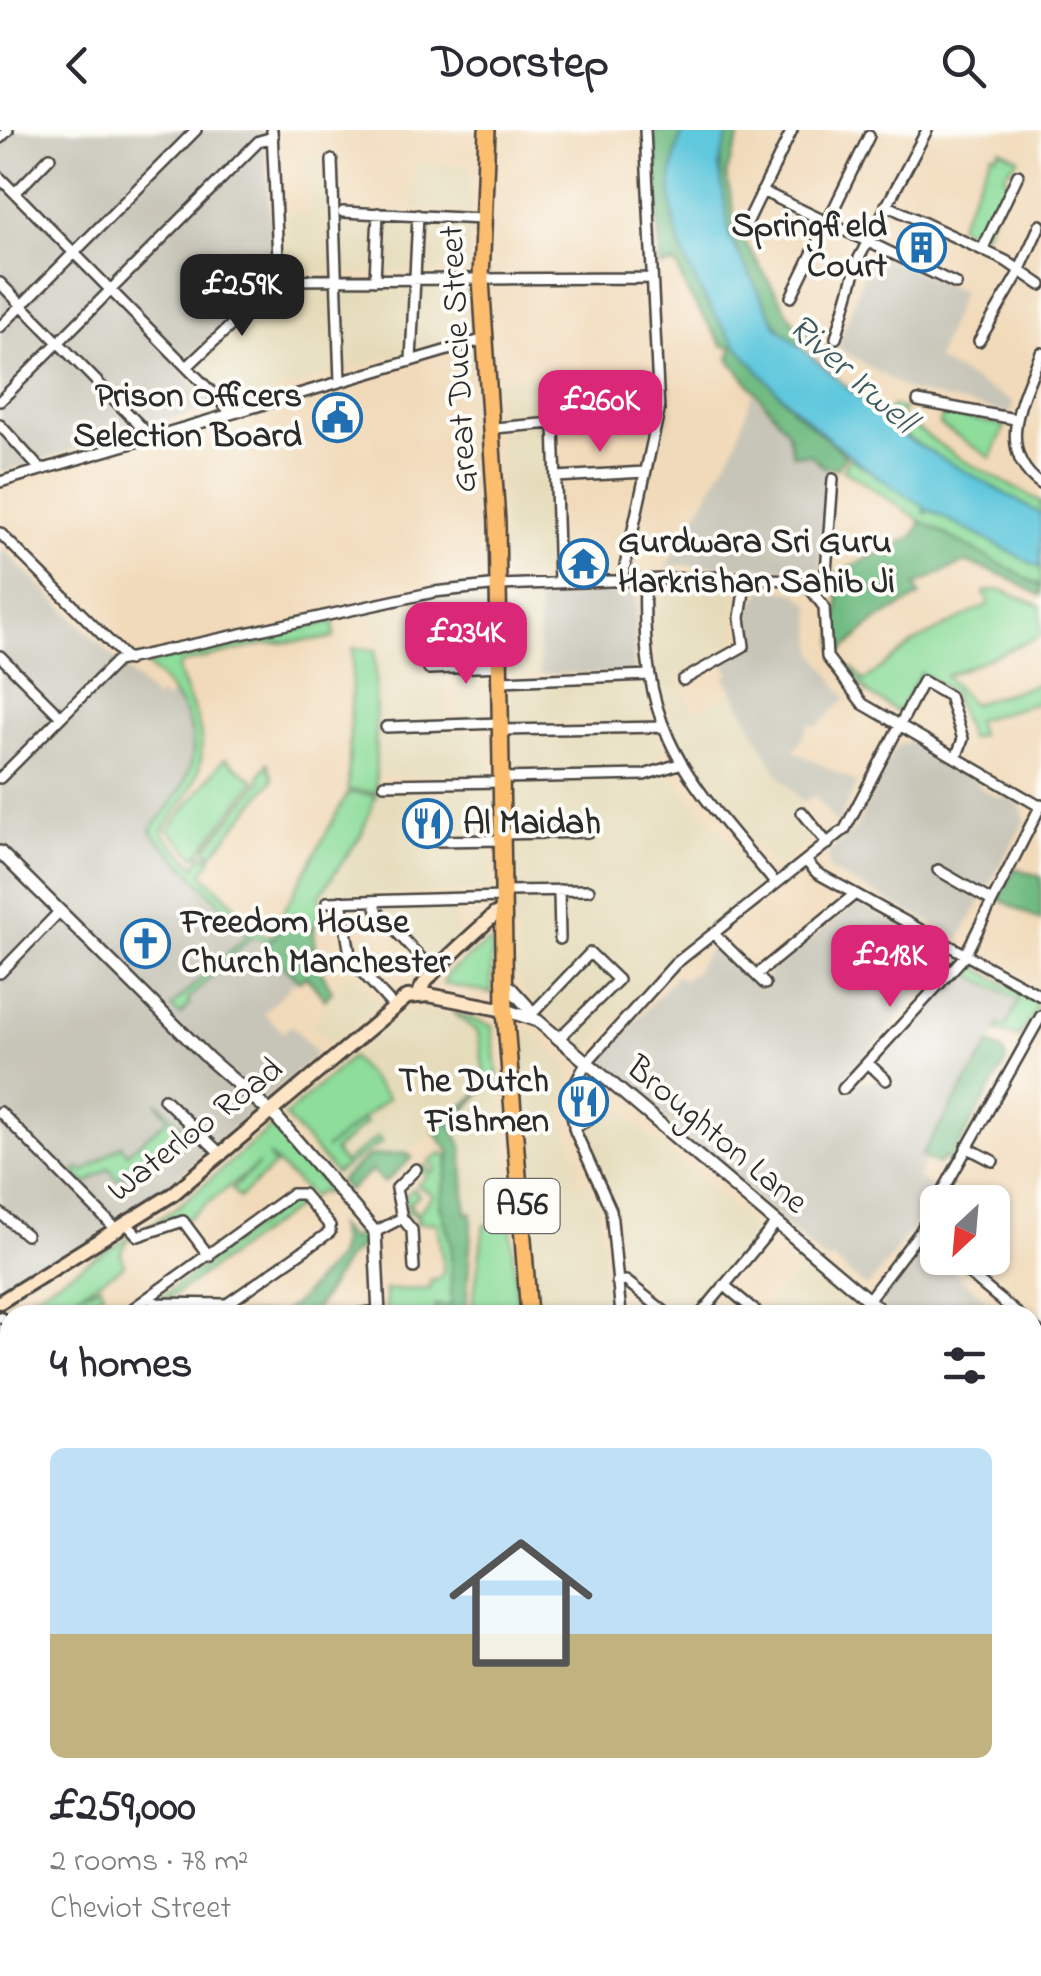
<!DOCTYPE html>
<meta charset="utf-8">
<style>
body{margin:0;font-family:"Indie Flower",sans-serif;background:#f2f2f3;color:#2b2b33;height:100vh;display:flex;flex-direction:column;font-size:38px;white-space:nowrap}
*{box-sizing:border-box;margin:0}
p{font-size:32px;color:#7c7c81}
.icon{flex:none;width:55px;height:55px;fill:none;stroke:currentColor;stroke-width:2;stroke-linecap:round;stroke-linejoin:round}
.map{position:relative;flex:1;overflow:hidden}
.drawer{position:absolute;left:0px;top:1175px;width:1042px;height:672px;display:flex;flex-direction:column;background:#fff;border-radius:30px 30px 0 0;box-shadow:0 2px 8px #0004}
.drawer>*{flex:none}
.needle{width:65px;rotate:206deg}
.fabs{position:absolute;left:920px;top:1055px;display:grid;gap:20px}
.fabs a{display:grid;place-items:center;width:90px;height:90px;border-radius:15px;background:#fff;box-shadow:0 2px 8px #0004;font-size:50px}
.price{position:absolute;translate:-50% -85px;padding:0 22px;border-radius:20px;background:#db2777;color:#fff;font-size:32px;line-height:65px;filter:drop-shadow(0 2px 5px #0008)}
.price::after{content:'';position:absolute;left:50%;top:60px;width:30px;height:22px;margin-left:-15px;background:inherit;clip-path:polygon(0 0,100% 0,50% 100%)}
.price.on{background:#222;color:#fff}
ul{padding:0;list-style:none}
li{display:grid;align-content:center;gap:20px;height:530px;padding:0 50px}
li+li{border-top:2px solid #e1e1e2}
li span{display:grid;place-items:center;height:310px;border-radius:15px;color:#555}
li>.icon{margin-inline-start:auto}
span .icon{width:180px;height:180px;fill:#fffc;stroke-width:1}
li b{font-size:42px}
h2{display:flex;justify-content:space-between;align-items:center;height:120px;padding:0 50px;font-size:42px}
header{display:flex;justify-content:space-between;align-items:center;height:130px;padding:0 50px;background:#fff;font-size:45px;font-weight:700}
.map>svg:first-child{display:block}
.built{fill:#e5dbba}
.industrial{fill:#c7c5b8}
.green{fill:#8edd9b;stroke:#5c8463;stroke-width:2.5}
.forest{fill:#72bc83;stroke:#4e7457;stroke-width:2.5}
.water{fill:#60c8dd;stroke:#467a84;stroke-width:2.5}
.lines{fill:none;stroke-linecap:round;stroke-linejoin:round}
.minor-casing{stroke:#494540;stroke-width:14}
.tertiary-casing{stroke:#494540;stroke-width:16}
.secondary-casing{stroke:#494540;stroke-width:18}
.primary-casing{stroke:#494540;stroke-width:19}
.trunk-casing{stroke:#494540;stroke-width:20}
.minor{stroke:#fff;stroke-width:9}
.tertiary{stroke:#fff;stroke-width:11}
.secondary{stroke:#fee5c5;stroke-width:12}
.primary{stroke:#fcbd6e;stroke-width:14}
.trunk{stroke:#fcbd6e;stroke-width:15}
.labels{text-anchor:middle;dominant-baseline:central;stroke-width:8;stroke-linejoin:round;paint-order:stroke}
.shield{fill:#fdfcf7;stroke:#6a6a68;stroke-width:2.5}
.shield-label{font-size:32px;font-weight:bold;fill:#2b2b2b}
.poi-label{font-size:35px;font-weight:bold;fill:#2b2b2b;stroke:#fdfcf7;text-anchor:end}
.street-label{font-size:35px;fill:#2b2b2b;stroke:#fdfcf7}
.water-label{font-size:38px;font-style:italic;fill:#3b5a60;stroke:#fdfcf7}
</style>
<header><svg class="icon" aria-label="back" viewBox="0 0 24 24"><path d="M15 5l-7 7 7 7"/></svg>Doorstep<svg class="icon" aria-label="search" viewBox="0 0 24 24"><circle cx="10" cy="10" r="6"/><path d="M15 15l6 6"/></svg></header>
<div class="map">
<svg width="1041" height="1846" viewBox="0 0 1041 1846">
<rect width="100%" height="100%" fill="#fdfcf7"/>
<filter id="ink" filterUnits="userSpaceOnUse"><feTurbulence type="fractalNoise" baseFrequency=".01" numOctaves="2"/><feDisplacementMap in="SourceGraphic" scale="20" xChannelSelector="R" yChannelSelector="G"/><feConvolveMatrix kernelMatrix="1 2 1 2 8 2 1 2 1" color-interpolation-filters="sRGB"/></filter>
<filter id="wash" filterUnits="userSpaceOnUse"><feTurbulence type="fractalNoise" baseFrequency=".0048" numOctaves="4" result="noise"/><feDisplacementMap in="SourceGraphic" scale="40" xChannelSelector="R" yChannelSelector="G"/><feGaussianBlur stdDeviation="2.25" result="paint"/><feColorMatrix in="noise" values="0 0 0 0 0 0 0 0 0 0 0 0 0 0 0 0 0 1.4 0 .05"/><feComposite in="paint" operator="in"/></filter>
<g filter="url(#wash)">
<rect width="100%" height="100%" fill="#f1daba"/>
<!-- built -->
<path class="built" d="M306,26h35l-4,14 3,48 130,7 -3,46 -180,3 -4,-60 27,-2z
M415,32l56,4 -1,46 -58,-4z
M465,157l3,37 -9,11 -222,68 -41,-39 75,-76z
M548,245l6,202 -49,1 -9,-199z
M725,454l10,8 -1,51 -57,35 17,33 41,-21 48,93 20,20 -10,9 21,26 -38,32 -82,-95 -25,-50 -9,-30 -10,-74 13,-31z
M538,461l2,83 -32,1 -1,-81z
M488,465l1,64 -68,3 2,14h23v41l-15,1v13l57,1 1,44h-112l-2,-159 -8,-4z
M487,543l1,44 -31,1v-44z
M646,555l6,36 -143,3 -1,-38z
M656,604l8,15 -9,19 -145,4 -1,-37z
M670,647l75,82 15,26 -95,78 -74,85h-6l-53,-46 -19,-32 5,-30 -5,-23 -3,-134z
M491,660v43l-58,5 1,9h56v45l-171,4 52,-80 5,-24z
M456,777l1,30 -27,23 -47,-49z
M351,841l29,33 -49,41 -19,-21z
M416,878l36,4 26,19 8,56h14l11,139h-48l-11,-73 -18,-21 -32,25 -33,-1 -30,25 -60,-66 121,-100z
M529,899l42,38 -9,49 15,43v23l13,4 10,26 8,103h-70l-17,-239 1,-46z
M593,956l167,146 -69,83h-11l-60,-47 -4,-61 -37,-90 2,-28z
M801,1135l5,2 58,48h-96l-5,-4z"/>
<!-- industrial -->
<path class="industrial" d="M0,0h264l10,145 -95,93 35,38 -214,67z
M871,123l91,38 -26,69 77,42 -2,12 -104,-24 -69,-43z
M753,262l34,38 6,23 18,2 15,14 -6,101 -139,-5 -15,4 69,-123z
M0,416l156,153 3,-5 6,7 8,-10 7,11 13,30 -1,38 -16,31 -25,28 1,5 145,145 -33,34 19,19 9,-7 25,29 -194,171 -123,73z
M630,458l7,6 -4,79 -93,1 -2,-83z
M765,458l32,5 14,12 4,48 31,45 -29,29 -7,-4 -16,28 63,32 -20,42 -23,-30 -11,8 -24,-28 -54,-98 5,-3 -6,-11 30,-19 -5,-35z
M909,611l65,37 7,10 18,10 7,-2 14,8 5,16 -65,118 -131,-68 -1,-17 28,-25 39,-81z
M857,773l99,52 -117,129 10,10 11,-13h19l3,-22 81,-89 57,30 -14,28 -6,-2 -9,17 14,9 1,10 -56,100 -6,-3 -5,7 -13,-6 -9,18 18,10 -22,40 -46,60 -35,-29 -7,1 -226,-197 78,-88 6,5 12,-9 15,-24 7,1 45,42 9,-20z
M929,1120l75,65h-112l-10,-8 -3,-11 38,-45z"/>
<!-- green -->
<path class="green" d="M1000,19l19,9 -15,17 5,7 -28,57 -23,-14 34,-72 5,2z
M893,276l11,3 -4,8 61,42 80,43v12l-93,-49 -66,-46z
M944,283l61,13 -14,32 -52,-34z
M850,328l76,50 1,5 2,-3 112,58v18l-120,-65 -78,-52z
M1001,460l40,16v30l-95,40 26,28 69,-21v19l-65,18 4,15 -11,4 -16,-46 -32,-20 -23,39 -30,-19 -19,-23 3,-2 12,13 49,-38 76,-39 -5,-12z
M334,491v17l-68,6 -84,19 -4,5c4,19 14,34 19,52 15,45 -8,76 -34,109l1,6 32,32 6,-13 10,5 -10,14 62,62 6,1 78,-143 28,2 -15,40 -42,61 4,10 -9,22 -23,-7 -23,22 -16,-7 -64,63 2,6 -10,10 -9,-8 78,-74 -96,-99 -2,-5c57,-64 57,-105 -5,-165z
M353,518l22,2 1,142 -28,-2z
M225,628l30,23 -59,76 -28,-27z
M268,633l5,17 -62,76 -5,-7 55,-69 -2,-3z
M487,813l5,2 -1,48 -48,-9 4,-10z
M976,837l60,35v9l-17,26 -22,-6 3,-6 6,2 13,-27 -56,-29 -10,18 -5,-3 14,-16z
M452,882l40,14 7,61h-13l-8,-55z
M351,927l37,41 -63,51 38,-30 3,4 -32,28 9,12 35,-26 4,5 -47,31 -50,-57z
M157,972l33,31 -73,46 -8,-11 -23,16 -11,-12 5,-4 4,4 37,-27 6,8 41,-34z
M273,996l55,64 -5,4 -3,-3 -8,6 -44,-42 7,10 -36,33 -7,-9 27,-25 -72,55 -12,-1 -36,13 36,-22z
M442,1023l7,3 -9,48 11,39v65l-16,-2v9h-49l-1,-25 45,-1v-9h7l7,-9 -7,-48h-21l3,-5 -11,-6 -3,-15 8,-9 6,8 -10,8 8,10 16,-19 -16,-10 10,-9 -6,-7 4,-4 7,8 4,-4 -7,-8z
M293,1069l12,2 -128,92 -11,7 -6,-2z
M484,1095l27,2 7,88h-47z
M130,1107l-9,15 3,14 -48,29 24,-10 3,9 -46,21 -50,-4z
M10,1398v175l-10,-16v-149z
M1041,1816v30h-129l-2,-8h122l1,-21z"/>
<!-- forest -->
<path class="forest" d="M654,0h30l-13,47 31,114 52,74 40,45 52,46 -10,13 -12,-2 -13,-12 -18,-1 -6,-24 -58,-71 4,-13h-10l-35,-52 -12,-30 -16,2z
M729,0h13l-16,44 11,55 61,100 35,25 2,7 -32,-19 -9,4c-44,-48 -95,-152 -65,-216z
M921,391l120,65v10l-36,-20 -40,-14 -50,23 5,11 -46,26 -34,31 -6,-9 5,-39 -3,-31 78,-38z
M1015,738l26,9v44l-42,-22z
M291,790l23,8 1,31 17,32 -7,9 -19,-24 -7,5 -35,-33z
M990,914l14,9 2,9 -56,99 -7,-3 -5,7 -17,-9z
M486,957l-34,38 10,21 4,67h6l-6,102h-31v-10l16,2v-64l-11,-39 11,-51 -17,-22z
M407,1023l5,5 -28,25 -12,-13 -24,21 -9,-10 30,-25z
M337,1096l14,14 10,-12 8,11 -23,20 -34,56h-74l43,-2 17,-12 39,-44 4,-16z"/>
<!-- water -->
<path class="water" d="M684,0h45l-10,36 11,71 47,90 129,111 135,76v54l-111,-58 -6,2 1,-5c-108,-63 -306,-234 -241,-377z"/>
</g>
<g filter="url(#ink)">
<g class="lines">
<defs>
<path id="minor" d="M272,0l7,150
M0,8l8,-8
M332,30l8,221
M0,48l232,235
M762,61l194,93
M15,63l35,-36
M886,75l120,56 35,24
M343,82l139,7
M746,95l46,-95
M982,120l36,-75
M279,150l373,-2
M375,150l3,-67
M0,153l151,154
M791,167l78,-161
M0,197l196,-197
M836,208l23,-80 68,-128
M979,211l38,-65 23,-51
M1041,223c-17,42 -48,97 0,131
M411,230l7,-145
M188,236l91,-86
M0,271l259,-260 14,-4
M918,271l97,18
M554,293l5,159
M0,295l41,45
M494,298l71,-6
M556,347l89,-5
M0,352l485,-143
M0,403l128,127
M622,450l37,-169 -14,-281
M645,450c-5,155 37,192 131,304
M813,461l13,-19 7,-93
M0,526l61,61
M429,539l72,-3
M683,550l61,-34 -4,-28 6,-40
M501,551l149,-6
M386,597l115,-4
M502,600l160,-3
M0,648l117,-117 317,-69 65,-7 222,-8 70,3 18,7 15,20 3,50 36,47 178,103
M502,648l142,-3 35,-11
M384,654l118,-2
M802,682l26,32
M503,704l85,-2
M435,711l68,-1
M806,731l11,12 224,123
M938,740l52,30
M559,760l1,49
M503,761l86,-1
M341,771l10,59 42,46
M375,771l2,10 57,61
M327,772l176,-5
M714,804l51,50
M0,843l60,-62
M756,845l99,-81
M530,886l60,-63 28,27 -60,59
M868,933l18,17
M843,959l121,-132 77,-152
M164,969l58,56
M0,982l118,119
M574,998l14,-8 8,-23
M966,1017l27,14
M0,1083l26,22
M128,1095l10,11 45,-15 26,35
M375,1102l27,-14
M920,1102l18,15
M950,1128l69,57
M414,1138l-2,-38 -10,-12 -6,-29 20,-20
M617,1152l9,-1 43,34
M724,1155l36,30
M868,1170l52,-68 121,-216
M124,1185l168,-121h11l27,32v6l-103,72 -71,-1 -6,-6
M347,1185l32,-4
M621,1185l-10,-105 -36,-79 -5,-27 5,-20 11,-21 89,-99 170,-135 78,-148 26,15 14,43 -7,19
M700,1185l76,-92
M0,1187l10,6
M1032,1197l9,7
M0,1324l10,5
M0,1383l10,-7
M1032,1581l9,4
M0,1604l10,-14
M0,1605l10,11
M0,1732l10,16
M1032,1746l9,-2
M0,1775l10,-7
M147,1838l6,8
M377,1838l2,8
M480,1838l2,8
M0,1841l10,-6
M413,1845l32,-7
M80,1846l14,-8
M246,1846l14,-8
M666,1846v-8
M829,1846l72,-6"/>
<path id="tertiary" d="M0,722l209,207 68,59 98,114 4,83
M504,851l23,25 3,10
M505,880l33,11 348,294
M1032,1308l9,7"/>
<path id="secondary" d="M419,864c2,-16 60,-64 76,-80h8
M0,1172l173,-108 234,-197 22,-2 76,15
M1032,1732l9,-1"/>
<path id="primary" d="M1032,1420l9,-18
M901,1838l2,8"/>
<path id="trunk" d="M487,0l-6,149 16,243 8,488 24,305
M568,1838l1,8"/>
</defs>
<!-- minor casing -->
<use href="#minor" class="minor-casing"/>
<!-- tertiary casing -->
<use href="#tertiary" class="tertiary-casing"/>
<!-- secondary casing -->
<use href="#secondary" class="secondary-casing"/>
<!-- primary casing -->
<use href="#primary" class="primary-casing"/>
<!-- trunk casing -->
<use href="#trunk" class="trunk-casing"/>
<!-- minor -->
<use href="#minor" class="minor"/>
<!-- tertiary -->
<use href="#tertiary" class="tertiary"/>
<!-- secondary -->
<use href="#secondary" class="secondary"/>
<!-- primary -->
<use href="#primary" class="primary"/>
<!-- trunk -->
<use href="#trunk" class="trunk"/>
</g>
</g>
<!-- icons -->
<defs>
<symbol id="building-ring" viewBox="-11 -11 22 22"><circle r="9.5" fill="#fdfcf7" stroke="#1f6fb2" stroke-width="1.5"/><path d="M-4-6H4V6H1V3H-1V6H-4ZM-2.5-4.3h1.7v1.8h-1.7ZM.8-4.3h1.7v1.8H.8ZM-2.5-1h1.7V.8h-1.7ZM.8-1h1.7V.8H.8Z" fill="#1f6fb2"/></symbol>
<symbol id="civic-ring" viewBox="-11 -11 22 22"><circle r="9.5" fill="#fdfcf7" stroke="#1f6fb2" stroke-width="1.5"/><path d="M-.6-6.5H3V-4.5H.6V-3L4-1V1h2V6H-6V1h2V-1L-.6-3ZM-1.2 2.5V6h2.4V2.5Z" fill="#1f6fb2"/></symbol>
<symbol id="temple-ring" viewBox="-11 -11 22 22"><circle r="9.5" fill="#fdfcf7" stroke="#1f6fb2" stroke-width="1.5"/><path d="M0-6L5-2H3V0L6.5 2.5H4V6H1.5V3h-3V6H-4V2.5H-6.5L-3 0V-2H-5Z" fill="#1f6fb2"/></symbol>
<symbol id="restaurant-ring" viewBox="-11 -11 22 22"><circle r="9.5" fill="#fdfcf7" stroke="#1f6fb2" stroke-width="1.5"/><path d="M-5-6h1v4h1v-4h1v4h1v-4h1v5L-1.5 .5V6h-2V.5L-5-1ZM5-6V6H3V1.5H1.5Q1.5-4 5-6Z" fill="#1f6fb2"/></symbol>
<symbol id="church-ring" viewBox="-11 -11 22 22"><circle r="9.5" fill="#fdfcf7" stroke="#1f6fb2" stroke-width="1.5"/><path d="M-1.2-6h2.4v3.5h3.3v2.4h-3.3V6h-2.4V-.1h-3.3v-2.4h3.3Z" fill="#1f6fb2"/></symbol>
</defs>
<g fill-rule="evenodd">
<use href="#building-ring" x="894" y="90" width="55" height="55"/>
<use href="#civic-ring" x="310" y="260" width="55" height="55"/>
<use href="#temple-ring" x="556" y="406" width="55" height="55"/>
<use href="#restaurant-ring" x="400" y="666" width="55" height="55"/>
<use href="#church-ring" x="118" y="786" width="55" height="55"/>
<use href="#restaurant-ring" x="556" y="944" width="55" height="55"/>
</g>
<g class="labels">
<!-- shield labels -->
<rect class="shield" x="484.5" y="1049" width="75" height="54" rx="8"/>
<g class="shield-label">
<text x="522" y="1076">A56</text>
</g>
<!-- poi labels -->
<g class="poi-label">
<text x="887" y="97">Springfield<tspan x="887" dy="40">Court</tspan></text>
<text x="302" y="267">Prison Officers<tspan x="302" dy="40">Selection Board</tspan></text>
<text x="618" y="413" text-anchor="start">Gurdwara Sri Guru<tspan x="618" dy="40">Harkrishan Sahib Ji</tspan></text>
<text x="463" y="694" text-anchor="start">Al Maidah</text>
<text x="181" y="793" text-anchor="start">Freedom House<tspan x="181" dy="40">Church Manchester</tspan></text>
<text x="549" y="952">The Dutch<tspan x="549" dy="40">Fishmen</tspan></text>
</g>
<!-- street labels -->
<g class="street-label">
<text transform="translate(460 229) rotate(-93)">Great Ducie Street</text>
<text transform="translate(196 1001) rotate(-38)">Waterloo Road</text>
<text transform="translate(716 1006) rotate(40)">Broughton Lane</text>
</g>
<!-- water labels -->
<g class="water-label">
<text transform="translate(851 245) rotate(42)">River Irwell</text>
</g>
</g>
</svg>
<div class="fabs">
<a><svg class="needle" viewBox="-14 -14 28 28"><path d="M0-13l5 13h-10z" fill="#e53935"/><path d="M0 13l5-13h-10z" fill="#7c7c81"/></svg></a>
</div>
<b class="price on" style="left:242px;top:209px">£259K</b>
<b class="price" style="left:600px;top:325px">£260K</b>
<b class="price" style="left:466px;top:557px">£234K</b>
<b class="price" style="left:890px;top:880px">£218K</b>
<section class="drawer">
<h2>4 homes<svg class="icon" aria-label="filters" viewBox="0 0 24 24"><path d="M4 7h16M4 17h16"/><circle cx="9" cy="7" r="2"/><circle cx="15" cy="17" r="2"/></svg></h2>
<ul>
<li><span style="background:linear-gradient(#bfe0f5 60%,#c2b280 0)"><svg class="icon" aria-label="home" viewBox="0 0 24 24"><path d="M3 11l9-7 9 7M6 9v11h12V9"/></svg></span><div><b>£259,000</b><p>2 rooms · 78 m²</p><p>Cheviot Street</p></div></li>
</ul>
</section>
</div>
